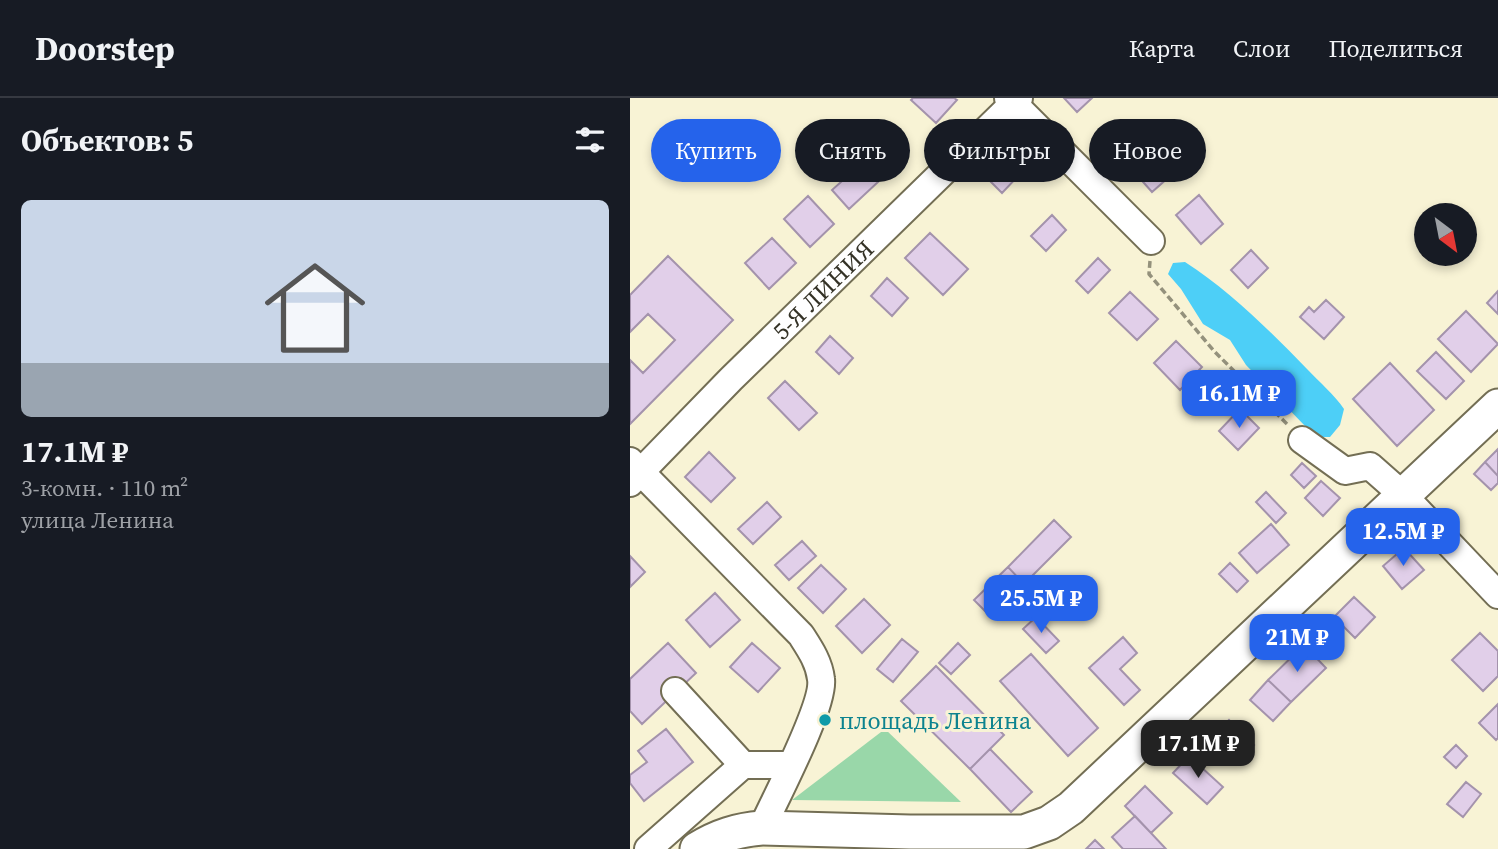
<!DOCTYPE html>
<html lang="ru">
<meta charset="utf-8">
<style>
body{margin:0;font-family:"Source Serif 4",serif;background:#242831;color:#f1f3f6;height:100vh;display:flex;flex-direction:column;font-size:26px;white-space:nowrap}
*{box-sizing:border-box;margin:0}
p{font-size:23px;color:#9ea1a6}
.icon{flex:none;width:38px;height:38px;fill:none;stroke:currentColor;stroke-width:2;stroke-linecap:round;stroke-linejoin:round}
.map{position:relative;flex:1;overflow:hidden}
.sheet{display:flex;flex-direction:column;background:#171b24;width:630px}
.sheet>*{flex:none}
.banner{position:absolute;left:21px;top:21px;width:665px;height:63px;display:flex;gap:14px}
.needle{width:46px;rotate:148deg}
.controls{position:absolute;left:784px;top:105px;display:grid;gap:14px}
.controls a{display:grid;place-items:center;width:63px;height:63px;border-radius:50%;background:#171b24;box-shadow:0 4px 10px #0003;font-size:35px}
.price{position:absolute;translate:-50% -60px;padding:0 16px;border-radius:14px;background:#2563eb;color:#fff;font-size:23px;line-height:46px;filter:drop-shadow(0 2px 4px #0008)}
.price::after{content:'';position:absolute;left:50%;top:42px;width:21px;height:16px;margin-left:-10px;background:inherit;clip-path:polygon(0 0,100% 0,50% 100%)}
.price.on{background:#222;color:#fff}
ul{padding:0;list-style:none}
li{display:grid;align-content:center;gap:14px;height:371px;padding:0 21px}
li span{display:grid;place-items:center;height:217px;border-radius:10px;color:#555}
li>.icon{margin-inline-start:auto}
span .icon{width:126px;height:126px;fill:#fffc;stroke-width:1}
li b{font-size:30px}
h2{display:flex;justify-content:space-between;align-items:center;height:84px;padding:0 21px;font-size:30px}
.pill{padding:0 24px;border-radius:32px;background:#171b24;box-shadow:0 4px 10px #0003;font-size:24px;line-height:63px}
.pill.on{background:#2563eb;color:#fff}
header{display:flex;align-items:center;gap:42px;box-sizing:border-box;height:98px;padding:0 35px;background:#171b24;border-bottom:2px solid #363941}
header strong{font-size:33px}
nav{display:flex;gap:38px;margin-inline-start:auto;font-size:24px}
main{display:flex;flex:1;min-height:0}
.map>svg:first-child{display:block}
.green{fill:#99d7a9}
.water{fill:#4dcff7}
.building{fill:#e1cfe9;stroke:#a493ac;stroke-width:2}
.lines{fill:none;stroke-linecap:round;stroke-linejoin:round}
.minor-casing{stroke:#736e54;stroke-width:30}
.major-casing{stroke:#736e54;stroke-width:37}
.path{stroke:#94917c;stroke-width:3.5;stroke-dasharray:7 3.5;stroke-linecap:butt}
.minor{stroke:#fff;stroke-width:26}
.major{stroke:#fff;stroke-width:33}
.culture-dot{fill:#0f9aa8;stroke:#f8f3d5;stroke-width:2.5}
.labels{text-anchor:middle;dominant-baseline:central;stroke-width:6;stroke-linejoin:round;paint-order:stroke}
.street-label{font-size:24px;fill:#343226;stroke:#f8f3d5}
.culture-label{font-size:24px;fill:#0d838f;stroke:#f8f3d5;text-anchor:start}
</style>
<header>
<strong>Doorstep</strong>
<nav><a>Карта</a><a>Слои</a><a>Поделиться</a></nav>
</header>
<main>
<section class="sheet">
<h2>Объектов: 5<svg class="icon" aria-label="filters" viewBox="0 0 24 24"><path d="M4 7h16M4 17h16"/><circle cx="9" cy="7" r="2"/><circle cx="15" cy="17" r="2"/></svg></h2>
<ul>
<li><span style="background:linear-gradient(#c9d6e8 75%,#9aa5b1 0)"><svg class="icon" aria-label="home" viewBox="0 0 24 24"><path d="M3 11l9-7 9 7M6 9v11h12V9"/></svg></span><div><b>17.1M ₽</b><p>3-комн. · 110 m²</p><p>улица Ленина</p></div></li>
</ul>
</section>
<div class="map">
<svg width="868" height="751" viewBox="0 0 868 751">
<rect width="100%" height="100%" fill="#f8f3d5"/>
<!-- green -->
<path class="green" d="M255,631l76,73 -169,-2z"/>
<!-- water -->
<path class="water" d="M555,164c45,29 85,69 122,107 13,14 27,25 37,40l-4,16 -10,12h-9l-16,-11 -59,-61 -16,-25 -27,-16 -22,-35 -13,-15 5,-11z"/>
<!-- building -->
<path class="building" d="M283,0h41l3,2 -21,23 -25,-23z
M434,0h28l-15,14z
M523,44l24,28 -25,22 -24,-27z
M373,58l18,17 -19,20 -18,-18z
M231,66l17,18 -29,27 -17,-19z
M569,97l24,29 -22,20 -25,-29z
M178,98l26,28 -24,23 -26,-28z
M422,117l14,15 -20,21 -15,-15z
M300,135l38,36 -25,26 -38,-37z
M142,140l24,25 -27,26 -24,-26z
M621,152l17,18 -20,20 -17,-18z
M38,158l65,64 -103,104v-64l13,13 32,-33 -27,-26 -18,18v-37z
M468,160l12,12 -22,23 -12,-12z
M257,180l21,20 -16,18 -21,-20z
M868,193v23l-11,-11z
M500,194l28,27 -21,21 -28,-27z
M696,202l18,17 -20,22 -24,-22 9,-10 5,5z
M836,213l32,33 -27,28 -33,-33z
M200,238l23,22 -14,16 -23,-22z
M546,243l26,26 -22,23 -26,-27z
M806,254l28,29 -18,18 -29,-28z
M760,265l44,47 -37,36 -44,-47z
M155,283l32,32 -18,17 -31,-32z
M610,311l19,19 -21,22 -19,-19z
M868,351v27l-13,-14z
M79,354l26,26 -24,24 -26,-25z
M855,364l13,14v7l-7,7 -17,-16z
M672,365l14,13 -12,12 -13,-13z
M691,383l19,17 -17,18 -18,-18z
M636,394l20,21 -10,10 -20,-21z
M137,404l14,15 -28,27 -15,-15z
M424,422l17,17 -47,47 -16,-17z
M641,426l18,21 -32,28 -18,-20z
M172,443l14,15 -27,24 -14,-15z
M774,450l20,22 -22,19 -19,-23z
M0,458l15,16 -15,15z
M600,465l18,18 -11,11 -18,-18z
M191,467l25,24 -23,24 -25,-25z
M378,469l16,17 -33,33 -17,-17z
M85,495l25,27 -30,27 -24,-27z
M724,499l21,20 -20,21 -21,-21z
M234,501l26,26 -28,28 -26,-27z
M406,519l23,24 -13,12 -23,-24z
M850,535l18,18v25l-15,15 -31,-31z
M493,539l14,16 -17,16 20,21 -16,15 -35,-37z
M272,541l16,13 -25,30 -16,-13z
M38,545l28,30 -54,51 -12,-13v-32z
M122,545l28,25 -22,24 -28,-25z
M328,545l12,12 -19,19 -12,-11z
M674,547l22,23 -35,34 -23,-22z
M401,556l67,74 -30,28 -68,-75z
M306,568l68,69 -34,34 -69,-68z
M638,582l23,22 -18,19 -23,-21z
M868,606v34l-2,2 -17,-17z
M599,622l25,25 -20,19 -24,-25z
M36,631l27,33 -49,39 -14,-18v-8l17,-13 -9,-11z
M826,647l11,11 -11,12 -12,-11z
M360,651l42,43 -21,20 -41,-43z
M559,658l34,31 -16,17 -34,-31z
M836,684l15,12 -18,23 -16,-13z
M515,688l27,27 -21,20 -26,-27z
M505,718l16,17 15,16h-43l-11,-12z
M465,742l9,9h-18z"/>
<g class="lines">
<defs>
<g id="minor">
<path d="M378,0l143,143"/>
<path d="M672,342l43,31 25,-5 34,30 94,99"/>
<path d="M0,363l171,174c9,14 18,27 20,44 4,26 -46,120 -59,149"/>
<path id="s1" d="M0,385l101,-104 288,-281"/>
<path d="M45,593l68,74h48"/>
<path d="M18,751l95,-84"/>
</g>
<path id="major" d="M67,751c21,-13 40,-19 65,-21l148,4h114l25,-9 22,-15 427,-402"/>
</defs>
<!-- minor casing -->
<use href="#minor" class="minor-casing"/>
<!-- major casing -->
<use href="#major" class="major-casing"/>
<!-- path -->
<path class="path" d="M520,163l-1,13 65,77 75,75"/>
<!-- minor -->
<use href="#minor" class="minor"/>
<!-- major -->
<use href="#major" class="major"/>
</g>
<!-- markers -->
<circle class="culture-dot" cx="195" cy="622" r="7"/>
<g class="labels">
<!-- street labels -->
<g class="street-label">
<text stroke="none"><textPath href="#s1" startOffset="273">5-Я ЛИНИЯ</textPath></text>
</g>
<!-- culture labels -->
<g class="culture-label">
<text x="209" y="622">площадь Ленина</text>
</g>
</g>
</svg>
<div class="controls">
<a><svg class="needle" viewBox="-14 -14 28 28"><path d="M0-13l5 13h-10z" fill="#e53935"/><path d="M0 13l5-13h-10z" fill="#9ea1a6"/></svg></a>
</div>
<b class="price" style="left:609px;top:332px">16.1M ₽</b>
<b class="price" style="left:773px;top:470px">12.5M ₽</b>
<b class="price" style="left:411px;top:537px">25.5M ₽</b>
<b class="price" style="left:667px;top:576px">21M ₽</b>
<b class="price on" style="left:568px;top:682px">17.1M ₽</b>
<div class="banner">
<a class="pill on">Купить</a>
<a class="pill">Снять</a>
<a class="pill">Фильтры</a>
<a class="pill">Новое</a>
</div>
</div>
</main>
